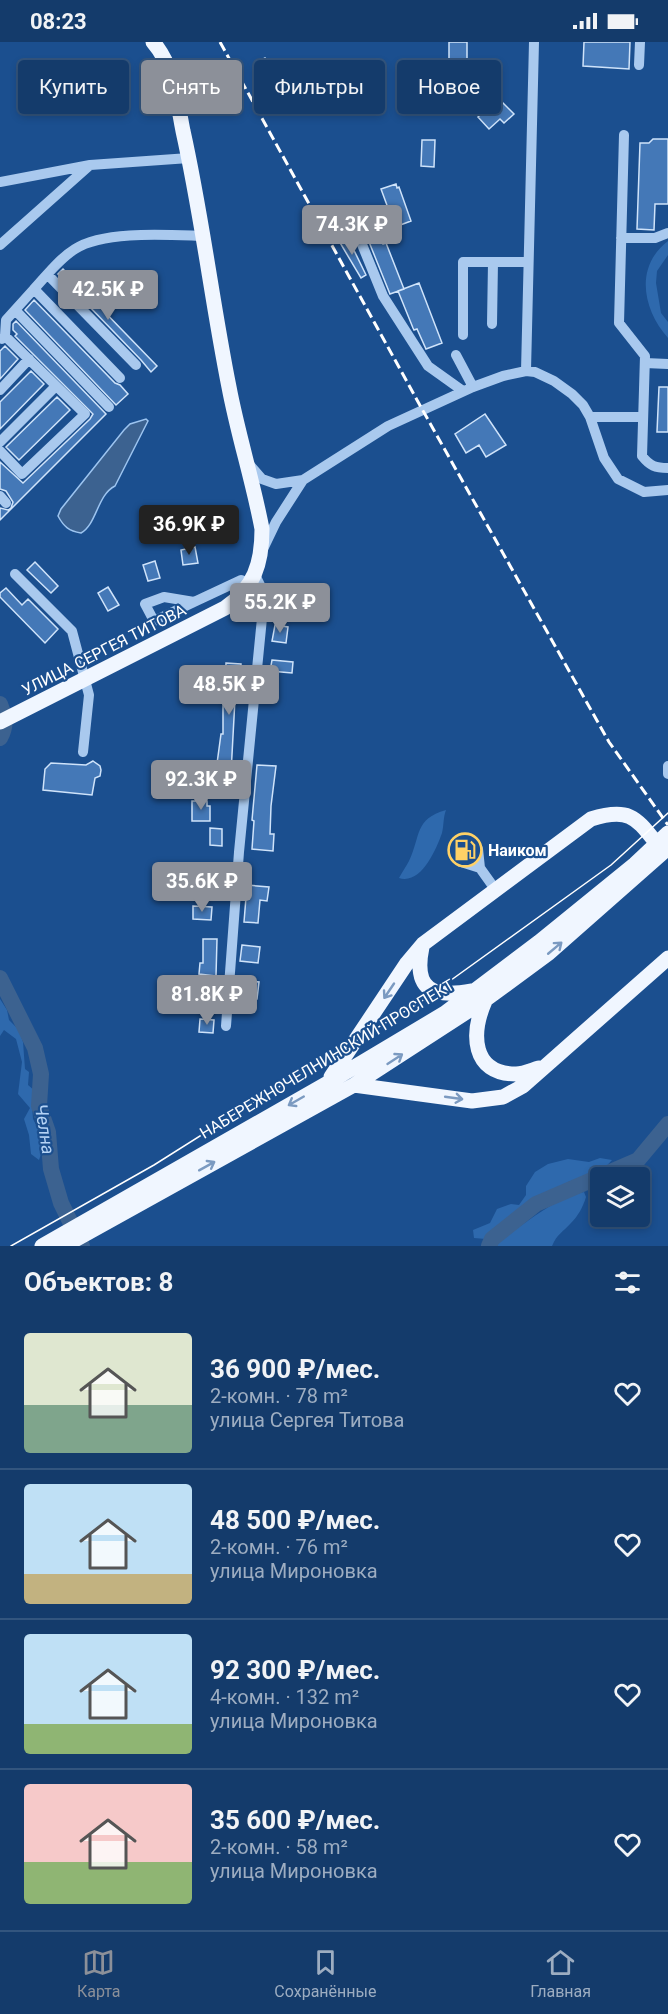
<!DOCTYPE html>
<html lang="ru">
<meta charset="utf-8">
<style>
body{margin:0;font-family:Roboto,sans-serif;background:#214673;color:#f1f3f6;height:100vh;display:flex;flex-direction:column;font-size:22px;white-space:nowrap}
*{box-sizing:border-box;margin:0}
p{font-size:20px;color:#9dadc1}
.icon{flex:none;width:33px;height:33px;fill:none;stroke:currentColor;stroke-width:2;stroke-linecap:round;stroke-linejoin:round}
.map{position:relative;height:1204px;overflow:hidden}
.sheet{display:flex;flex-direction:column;background:#143b6b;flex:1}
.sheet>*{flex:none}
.hud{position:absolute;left:18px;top:18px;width:633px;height:54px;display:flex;gap:12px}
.buttons{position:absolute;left:590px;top:1125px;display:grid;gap:12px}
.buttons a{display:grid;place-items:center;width:60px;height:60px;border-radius:6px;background:#143b6b;box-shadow:0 3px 9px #0003,0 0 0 2px #33557e;font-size:30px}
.price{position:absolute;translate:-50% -51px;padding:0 14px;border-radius:6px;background:#8c9099;color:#fff;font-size:20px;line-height:39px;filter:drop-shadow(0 2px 3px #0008)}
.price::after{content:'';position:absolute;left:50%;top:36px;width:18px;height:14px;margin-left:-9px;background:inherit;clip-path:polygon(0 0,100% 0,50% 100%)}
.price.on{background:#222;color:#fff}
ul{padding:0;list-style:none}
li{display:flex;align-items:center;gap:18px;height:150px;padding:0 24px}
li+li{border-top:2px solid #33557e}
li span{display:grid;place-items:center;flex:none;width:168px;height:120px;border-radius:6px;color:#555}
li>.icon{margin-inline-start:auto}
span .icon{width:72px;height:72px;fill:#fffc;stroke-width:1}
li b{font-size:26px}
h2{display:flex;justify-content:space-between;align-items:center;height:72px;padding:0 24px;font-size:26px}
.chip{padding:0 21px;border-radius:6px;background:#143b6b;box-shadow:0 3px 9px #0003,0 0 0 2px #33557e;font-size:21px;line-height:54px}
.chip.on{background:#8c9099;color:#fff}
.status{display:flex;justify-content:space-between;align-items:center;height:42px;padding:0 30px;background:#143b6b;direction:ltr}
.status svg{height:16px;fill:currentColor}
.menu{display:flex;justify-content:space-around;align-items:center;height:84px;border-top:2px solid #33557e;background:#143b6b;font-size:16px;color:#9dadc1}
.menu a{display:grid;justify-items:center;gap:3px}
.menu .on{color:#8c9099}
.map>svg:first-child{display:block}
.green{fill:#2e69ad}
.water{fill:#3c6290;stroke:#9cc4f0;stroke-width:1.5}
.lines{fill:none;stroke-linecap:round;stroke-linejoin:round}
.river{stroke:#3c6290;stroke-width:16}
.building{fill:#4478b7;stroke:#cfe3fa;stroke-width:1.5}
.minor{stroke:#a9c9ee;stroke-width:10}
.major{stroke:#f0f6ff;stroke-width:15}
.tram{stroke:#fff;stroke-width:1.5}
.rail{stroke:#fff;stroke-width:3;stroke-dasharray:10 4.5;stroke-linecap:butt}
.oneway{stroke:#7b9ac1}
.labels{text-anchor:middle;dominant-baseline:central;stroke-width:4.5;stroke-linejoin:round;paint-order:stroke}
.street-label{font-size:16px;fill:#fff;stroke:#1b4f8f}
.poi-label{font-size:16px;font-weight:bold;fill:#fff;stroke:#1b4f8f;text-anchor:start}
.water-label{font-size:18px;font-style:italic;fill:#b5d3f5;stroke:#1b4f8f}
</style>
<div class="status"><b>08:23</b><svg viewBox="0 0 49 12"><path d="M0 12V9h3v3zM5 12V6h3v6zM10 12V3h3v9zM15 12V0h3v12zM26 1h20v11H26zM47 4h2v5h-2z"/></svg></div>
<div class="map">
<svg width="668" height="1204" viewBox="0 0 668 1204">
<rect width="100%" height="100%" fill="#1b4f8f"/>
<!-- green -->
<path class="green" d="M668,199v14l-11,16 -1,12 5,30 7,9v16c-25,-28 -34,-71 0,-97z
M446,768c-3,8 -2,15 -4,23 -6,17 -21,52 -43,45 3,-6 7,-11 10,-17 12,-25 5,-42 37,-51z
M0,957l7,11 2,10 10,10 4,12 2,27 4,3 -1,13 7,6 -3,15 1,13 7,13 -1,11 4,5 -4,12 -8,-6 -2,-19 -5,-16 6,-11 -12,-14 4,-32 -6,-23 -12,-9 -4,6z
M600,1116l12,2 -9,10 -35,12 -6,5 -39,23 -1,11 -8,6 -8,-5 -20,17 -12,-1 -1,-8 17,-7 7,-14 14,-5 8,1 7,-10v-9l9,-14 13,-8 20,-5 21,3z
M584,1150l2,5c-3,10 -8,19 -15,26 -8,9 -14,11 -19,23h-65c33,-15 62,-47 97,-54z"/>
<!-- water -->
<path class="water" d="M146,377l2,2 -33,65c-18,9 -18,38 -34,47 -12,-2 -17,-6 -23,-17l3,-7 63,-79 6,-6z"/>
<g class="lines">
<!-- river -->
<path class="river" d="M0,662c5,13 7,21 0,34
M0,936l35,70 6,26 -2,32 9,26 3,37 10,34 21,43
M489,1204l3,-7 44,-35 102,-44 30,-36"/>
</g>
<!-- building -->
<path class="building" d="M449,0h18v21l-18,-1z
M584,0h46l-1,27 -46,-3z
M265,16l2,3 4,-2 11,20 -13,8 -14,-24z
M502,60l12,12 -10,9 -4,-4 -11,10 -11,-12 10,-10 4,4z
M653,97h15v65h-13l-1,26 -17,-1 3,-86h9z
M422,98h13l-1,27 -13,-1z
M396,142l1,4 2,-1 12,34 -16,6 -14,-38z
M377,186l6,16 3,-1 18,46 -14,5 -25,-62z
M347,194l19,39 -5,3 -22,-37z
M63,227l94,97 -6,6 -10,-12 -83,-86z
M419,241l23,60 -16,6 -9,-20 -3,1 -1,-2 -15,-37z
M34,258l81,83 5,2 8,9 -12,11 -91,-95z
M16,279l90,93 -106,106v-12l8,2 3,-2 2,-6 -7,-11 -6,-2v-27l23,21 67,-64 3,-5 -78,-78 2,-2 -4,-4v-6z
M5,304l13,13 -18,20v-28z
M31,329l13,13 -44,45v-27z
M659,345h9v45h-11z
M57,355l13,13 -51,50 -13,-13z
M485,372l21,31 -20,12 -7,-12 -13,8 -11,-19z
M195,505l3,16 -15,2 -2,-15z
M155,519l5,17 -12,3 -5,-16z
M35,520l23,24 -7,7 -24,-23z
M108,545l11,18 -11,6 -10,-18z
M6,546l16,17 6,-6 30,30 -13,14 -45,-46v-4z
M275,583l13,2 -2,16 -14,-2z
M272,618l21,2 -1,11 -22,-2z
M226,621l15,1 -1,25h4v10h-9l-4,74 -15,-2 5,-37h2v-45h2z
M93,719l7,5 1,4 -1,6 -5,2 -3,17 -49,-5 2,-21 6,-6 35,2z
M257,723l19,1 -5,40 -1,28h4l-1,17 -21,-2 2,-28 -2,-1z
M192,759h15v5h3v15h-18z
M210,786l12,1v17l-12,-1z
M208,824h15l-1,24h-15z
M247,843l22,2 -2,14 -7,-1 -2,23 -14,-1z
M193,864l19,1 -1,13 -18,-1z
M203,897h14l-1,37 -17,-2 1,-11h3z
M242,903l18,2 -2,16 -18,-2z
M240,938l19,2 -2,17 -19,-2z
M200,977l14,1 -1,13 -14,-1z"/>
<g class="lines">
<!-- minor -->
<path class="minor" d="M639,23l1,-23
M624,93l-5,188 26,33 -3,100c8,10 13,12 26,12
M0,140l90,-17 99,-7
M350,173l33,81 45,70 35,25
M621,196h34l13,-5
M0,203l90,-80
M48,233l88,90
M15,268l94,97
M492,282l1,-62
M463,293v-73h65
M2,297l3,-3 1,-16 28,-31
M456,313l17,32
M645,321l23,1
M526,329l8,-329
M120,336l-86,-89c13,-14 25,-30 41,-40 29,-19 95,-14 129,-13
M0,348l29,-31
M590,375h52
M0,400l56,-56
M0,409l22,23 63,-60 -80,-78
M249,422l13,15 14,5 27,-4 85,-54 85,-39 30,-11 23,-5 9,1 19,9 18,13 11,11 7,12 14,41 14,21 26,13 24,-2
M0,454l6,7
M264,505l12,-25 27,-42
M15,532l57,57 17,64 -6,57
M194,560l-40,19 -9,-17 19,-7 30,5 47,-22 9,3
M668,724v8
M480,826l-19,-6 -5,-7 2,-8 7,-5 8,1 5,6 2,19 15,21
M226,984l13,-174 24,-244 -1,-19 -8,-16"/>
<!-- major -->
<path class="major" d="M0,680l225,-114c29,-20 37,-44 37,-79 -9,-48 -24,-94 -33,-142 -17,-85 -27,-171 -46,-256 -6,-30 -9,-65 -30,-89
M422,905c-9,44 11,51 50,44
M485,959c-14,32 -14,73 31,73 7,0 16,-4 23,-6
M331,1035l76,-114 16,-19 168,-125c42,-13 46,1 71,31
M354,1043l118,16 31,-4 20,-11 145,-128
M42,1204l284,-162 119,-71 94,-71 96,-78 33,-31
M64,1204l290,-161 131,-85 64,-47 119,-105"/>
<!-- tram -->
<path class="tram" d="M11,1204l143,-81 103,-65 165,-99 189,-136 57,-52"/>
<!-- rail -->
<path class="rail" d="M220,0l202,367 187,333 59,83"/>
</g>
<!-- one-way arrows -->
<defs><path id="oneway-shaft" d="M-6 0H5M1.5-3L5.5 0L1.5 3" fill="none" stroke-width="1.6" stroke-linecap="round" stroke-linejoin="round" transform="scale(1.5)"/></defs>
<g class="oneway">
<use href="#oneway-shaft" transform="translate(555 906) rotate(-40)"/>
<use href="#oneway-shaft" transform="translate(389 949) rotate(124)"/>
<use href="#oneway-shaft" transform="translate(395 1017) rotate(-33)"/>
<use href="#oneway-shaft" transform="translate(454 1056) rotate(8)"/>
<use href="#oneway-shaft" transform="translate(296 1059) rotate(150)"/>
<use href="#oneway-shaft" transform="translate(207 1124) rotate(-29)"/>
</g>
<!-- icons -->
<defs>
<symbol id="fuel-ring" viewBox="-11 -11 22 22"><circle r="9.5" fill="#1b4f8f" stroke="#ffd166" stroke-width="1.5"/><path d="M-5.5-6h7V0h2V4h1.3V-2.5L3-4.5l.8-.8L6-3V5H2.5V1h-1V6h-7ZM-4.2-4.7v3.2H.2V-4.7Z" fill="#ffd166"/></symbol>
</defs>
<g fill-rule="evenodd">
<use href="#fuel-ring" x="446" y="789" width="38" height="38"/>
</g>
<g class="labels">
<!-- street labels -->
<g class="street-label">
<text transform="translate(104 608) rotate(-27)">УЛИЦА СЕРГЕЯ ТИТОВА</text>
<text transform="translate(327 1017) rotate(-31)">НАБЕРЕЖНОЧЕЛНИНСКИЙ ПРОСПЕКТ</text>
</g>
<!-- poi labels -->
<g class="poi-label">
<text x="488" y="808">Наиком</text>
</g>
<!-- water labels -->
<g class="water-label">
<text transform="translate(45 1087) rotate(81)">Челна</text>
</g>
</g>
</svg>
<div class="buttons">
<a><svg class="icon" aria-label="layers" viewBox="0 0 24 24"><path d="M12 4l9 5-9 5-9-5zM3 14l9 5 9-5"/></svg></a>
</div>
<b class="price" style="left:352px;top:214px">74.3K ₽</b>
<b class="price" style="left:108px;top:279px">42.5K ₽</b>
<b class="price on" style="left:189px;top:514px">36.9K ₽</b>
<b class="price" style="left:280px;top:592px">55.2K ₽</b>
<b class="price" style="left:229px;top:674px">48.5K ₽</b>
<b class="price" style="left:201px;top:769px">92.3K ₽</b>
<b class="price" style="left:202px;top:871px">35.6K ₽</b>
<b class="price" style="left:207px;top:984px">81.8K ₽</b>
<div class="hud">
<a class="chip">Купить</a>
<a class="chip on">Снять</a>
<a class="chip">Фильтры</a>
<a class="chip">Новое</a>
</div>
</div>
<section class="sheet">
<h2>Объектов: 8<svg class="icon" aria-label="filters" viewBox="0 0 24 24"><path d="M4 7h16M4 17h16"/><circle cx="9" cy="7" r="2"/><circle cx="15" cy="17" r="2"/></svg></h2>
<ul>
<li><span style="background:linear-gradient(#dfe7d0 60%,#7fa58c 0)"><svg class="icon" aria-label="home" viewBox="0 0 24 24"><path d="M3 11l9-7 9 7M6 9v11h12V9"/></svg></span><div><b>36 900 ₽/мес.</b><p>2-комн. · 78 m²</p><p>улица Сергея Титова</p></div><svg class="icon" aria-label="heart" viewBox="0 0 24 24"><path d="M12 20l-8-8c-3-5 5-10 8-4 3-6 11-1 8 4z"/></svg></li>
<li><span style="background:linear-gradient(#bfe0f5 75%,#c2b280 0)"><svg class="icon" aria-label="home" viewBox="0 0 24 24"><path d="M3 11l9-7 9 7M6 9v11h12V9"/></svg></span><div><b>48 500 ₽/мес.</b><p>2-комн. · 76 m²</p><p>улица Мироновка</p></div><svg class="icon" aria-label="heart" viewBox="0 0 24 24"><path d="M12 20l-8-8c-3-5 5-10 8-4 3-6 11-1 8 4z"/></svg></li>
<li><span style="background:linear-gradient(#bfe0f5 75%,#8fb573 0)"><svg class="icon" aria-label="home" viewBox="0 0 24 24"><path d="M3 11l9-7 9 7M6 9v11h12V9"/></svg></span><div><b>92 300 ₽/мес.</b><p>4-комн. · 132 m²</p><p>улица Мироновка</p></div><svg class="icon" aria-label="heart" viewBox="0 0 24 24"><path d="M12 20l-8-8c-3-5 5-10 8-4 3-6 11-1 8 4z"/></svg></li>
<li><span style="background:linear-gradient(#f6c9c9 65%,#8fb573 0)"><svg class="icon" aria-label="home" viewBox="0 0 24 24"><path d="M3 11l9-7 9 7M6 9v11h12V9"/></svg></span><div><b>35 600 ₽/мес.</b><p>2-комн. · 58 m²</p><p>улица Мироновка</p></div><svg class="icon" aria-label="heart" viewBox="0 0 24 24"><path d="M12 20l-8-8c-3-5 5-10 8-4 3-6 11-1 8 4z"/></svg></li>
</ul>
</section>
<nav class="menu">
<a class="on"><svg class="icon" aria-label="map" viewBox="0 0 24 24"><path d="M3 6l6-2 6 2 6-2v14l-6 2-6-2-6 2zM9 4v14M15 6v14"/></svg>Карта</a>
<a><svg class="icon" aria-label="saved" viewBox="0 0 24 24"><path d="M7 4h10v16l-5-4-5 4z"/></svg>Сохранённые</a>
<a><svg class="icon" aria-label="home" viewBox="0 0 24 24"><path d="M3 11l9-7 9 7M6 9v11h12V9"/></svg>Главная</a>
</nav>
